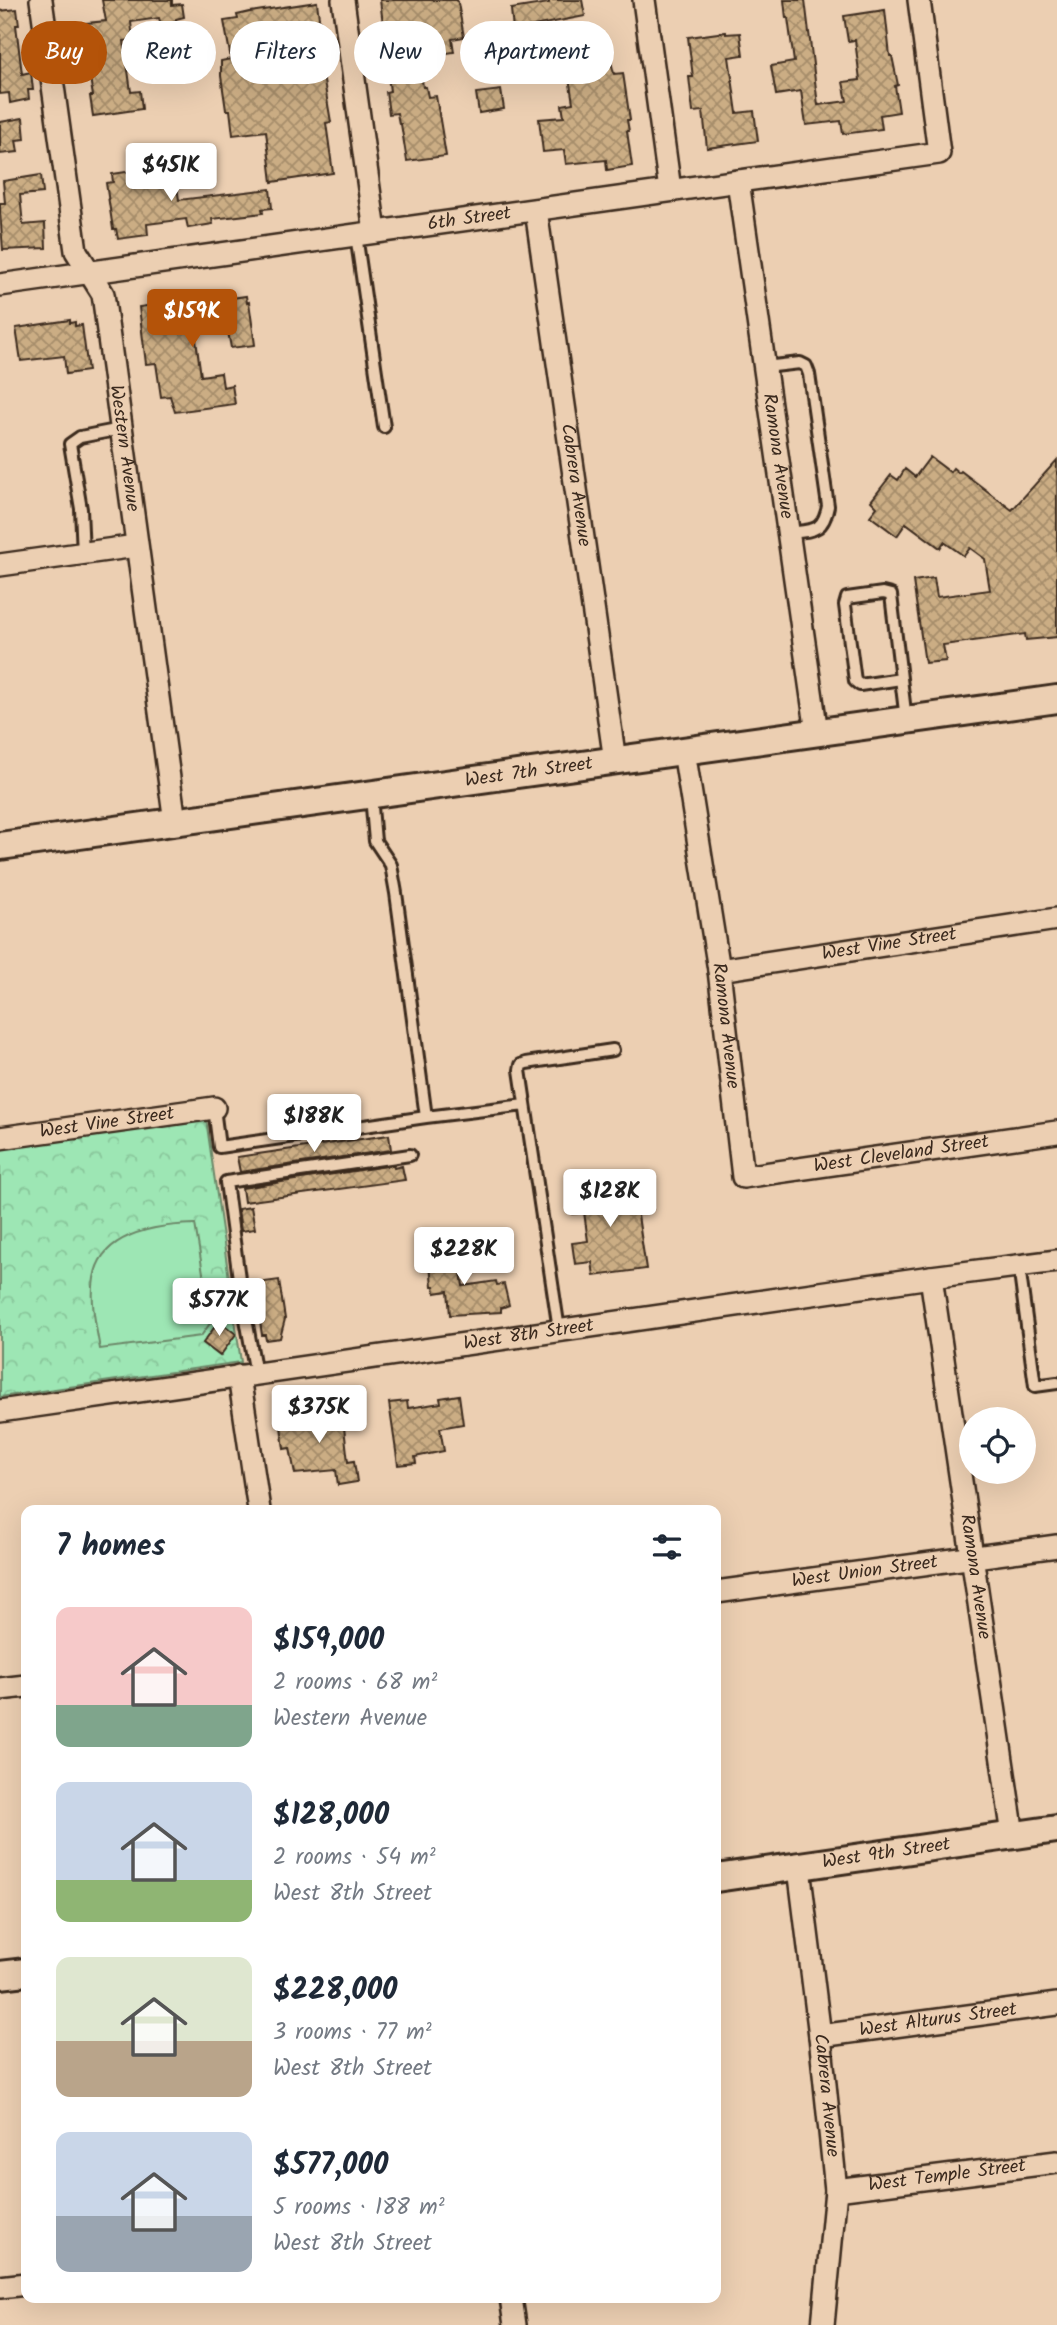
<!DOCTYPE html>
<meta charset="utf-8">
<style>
body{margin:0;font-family:Kalam,sans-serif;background:#f2f2f3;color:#1f2937;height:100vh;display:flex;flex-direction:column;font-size:26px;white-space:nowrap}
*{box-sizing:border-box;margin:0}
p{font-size:23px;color:#747a83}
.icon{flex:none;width:38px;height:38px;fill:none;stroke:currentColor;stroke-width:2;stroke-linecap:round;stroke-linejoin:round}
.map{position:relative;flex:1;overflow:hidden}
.sheet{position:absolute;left:21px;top:1505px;width:700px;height:798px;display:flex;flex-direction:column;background:#fff;border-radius:14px;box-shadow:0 7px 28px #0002}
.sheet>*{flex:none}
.hud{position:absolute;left:21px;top:21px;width:700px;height:63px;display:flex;gap:14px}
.tools{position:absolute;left:959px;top:1407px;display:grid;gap:14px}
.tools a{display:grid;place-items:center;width:77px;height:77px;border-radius:50%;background:#fff;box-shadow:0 7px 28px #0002;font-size:35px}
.price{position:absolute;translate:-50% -60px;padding:0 16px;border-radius:7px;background:#fff;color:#222;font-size:23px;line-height:46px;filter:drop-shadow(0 2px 4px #0008)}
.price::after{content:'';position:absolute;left:50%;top:42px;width:21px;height:16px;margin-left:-10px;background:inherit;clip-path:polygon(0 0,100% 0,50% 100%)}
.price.on{background:#b45309;color:#fff}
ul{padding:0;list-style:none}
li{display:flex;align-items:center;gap:21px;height:175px;padding:0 35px}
li span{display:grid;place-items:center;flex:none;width:196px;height:140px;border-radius:14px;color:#555}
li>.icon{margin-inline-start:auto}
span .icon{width:84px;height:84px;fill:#fffc;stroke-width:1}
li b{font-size:30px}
h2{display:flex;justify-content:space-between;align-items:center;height:84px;padding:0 35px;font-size:30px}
.tag{padding:0 24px;border-radius:32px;background:#fff;box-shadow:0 7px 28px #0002;font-size:24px;line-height:63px}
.tag.on{background:#b45309;color:#fff}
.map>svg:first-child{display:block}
.park{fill:url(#park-crowns);stroke:#6c8869;stroke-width:2}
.garden{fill:#9de6b4;stroke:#6c8869;stroke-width:2}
.building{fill:url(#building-cross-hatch);stroke:#3b2a1e;stroke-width:2}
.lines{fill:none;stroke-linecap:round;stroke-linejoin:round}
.service-casing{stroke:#3b2a1e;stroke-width:16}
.minor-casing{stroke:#3b2a1e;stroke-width:26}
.tertiary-casing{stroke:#3b2a1e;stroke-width:32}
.service{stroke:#eccfb2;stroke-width:10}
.minor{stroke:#eccfb2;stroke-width:21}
.tertiary{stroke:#eccfb2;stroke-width:26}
.labels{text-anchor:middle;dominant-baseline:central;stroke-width:5;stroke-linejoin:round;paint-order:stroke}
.street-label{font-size:19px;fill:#3b2a1e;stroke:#eccfb2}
</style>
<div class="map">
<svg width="1057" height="2325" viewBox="0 0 1057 2325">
<defs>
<pattern id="park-crowns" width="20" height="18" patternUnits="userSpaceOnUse" patternTransform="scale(1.75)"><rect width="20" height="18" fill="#9de6b4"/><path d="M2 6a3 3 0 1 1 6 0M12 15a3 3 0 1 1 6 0" fill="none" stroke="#88c59a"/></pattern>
<pattern id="building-cross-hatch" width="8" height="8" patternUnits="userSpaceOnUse" patternTransform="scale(1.75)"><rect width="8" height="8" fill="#cbad84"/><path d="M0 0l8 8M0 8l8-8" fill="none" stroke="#a68d6b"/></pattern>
</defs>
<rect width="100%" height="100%" fill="#eccfb2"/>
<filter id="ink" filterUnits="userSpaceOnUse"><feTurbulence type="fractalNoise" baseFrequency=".0143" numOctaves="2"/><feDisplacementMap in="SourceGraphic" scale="14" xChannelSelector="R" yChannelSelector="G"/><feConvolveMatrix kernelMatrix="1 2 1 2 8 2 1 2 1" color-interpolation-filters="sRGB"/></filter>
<g filter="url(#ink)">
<!-- park -->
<path class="park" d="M206,1119l35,243 -241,35v-248z"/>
<!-- garden -->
<path class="garden" d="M195,1224l16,98 -10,14 -101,13c-4,-23 -10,-47 -6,-71 7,-46 63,-53 101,-54z"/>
<!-- building -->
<path class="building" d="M102,0h70v5l10,-1 2,13 -8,2v3l-15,3 -2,-7 -28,4 2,18 -9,1 7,51 9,-1 2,18 -49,7 -3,-20h3l-8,-49 -5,-1 -3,-22 29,-3z
M380,0h77l1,3 6,34 -12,2 2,13 -35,5 4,30h3l2,10 8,-1 10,60 -39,5 -6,-37h-2l-2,-11 -8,1 -3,-22 4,-1 -6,-43 -5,1 -4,-24 8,-1z
M549,0h33l3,16 -72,14 -2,-21 38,-6z
M784,0h21l13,105 29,-4 -4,-19 17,-2 -5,-40 -7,1 -4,-25 41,-6 5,46h2l6,29 -3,1 4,26 -19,3 2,14 -39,5 -2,-13 -35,4 -5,-34 -25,4 -5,-29 23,-4 -6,-44h-2z
M317,2l7,56h-4l11,64 -5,1 7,50 -61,9 -6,-51 -33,4 -3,-25h-4l-5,-34v-15l10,-2 -7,-38 14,-2 -1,-4 13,-3z
M17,9l2,16h-3l6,49 9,-2 2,18h-5l1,9 -19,4 -1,-10 -9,1v-83z
M726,32v2l14,-1 3,22 -14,2 8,56 17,-2 4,30 -51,7 -4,-37 -10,1 -4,-35h4l-5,-40z
M520,34l3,19 -16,2 -3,-18z
M602,60v2l9,-1 3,13 9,-1 7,47h-3l2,11h-2l5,35 -25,4 -1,-10 -40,4 -2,-14 -21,2 -4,-33 25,-2 -2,-12 11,-2 -6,-38z
M501,90l3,19 -25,4 -3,-20z
M23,118l2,21 -9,1 2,12 -18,2v-32z
M160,167h14l5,33 91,-11 2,19 -10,1 1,4 -51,6 1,5 -25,4 -2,-9 -39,5 1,11 -30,4 -2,-10h-3l-7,-46 7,-1 -1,-8z
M41,175l2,18 -23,2 3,30 22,-2 1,25 -43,2 -3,-38v-9h5l-2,-22z
M246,296l1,7 2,-1 6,43 -24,3 -5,-27 -32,4 7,51 20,-3 2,14 9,-2 3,19 -60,8 -5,-16 -9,1 -5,-34 -10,1 -7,-57 37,-5 1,4z
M70,320v3l5,-1v4l7,-1 6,46 -22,3 -2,-18 -43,5 -5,-33z
M930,457l20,15 3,-4 6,5 2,-2 51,39 45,-50v177l-31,3 -1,-6 -82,11 3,16 -21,2 -12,-82 21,-3 3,19 53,-7 -5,-31 -15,-11 -6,8 -20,-14 -4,6 -34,-25 -9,13 -27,-20 7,-9 -6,-6 20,-26 7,5 7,-11 10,8z
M389,1135l2,15 -151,22 -3,-15z
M393,1165l1,3 8,-2 3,14 -161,22 -2,-14z
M633,1182l13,87 -52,7 -2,-14 -17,2 -3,-21 16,-2 -4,-29 -11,2 -3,-20 12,-2 -1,-3z
M251,1207l4,22 -14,2 -3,-22z
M458,1249l5,37 33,-5 1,4 7,-1 5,21 -8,3v4l-51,3 -2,-24 -13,2 -1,-7h-2l-3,-34z
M279,1280l6,39 -5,19 -14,2 -1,-5h-3l-7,-47h3l-1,-5z
M219,1321l17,13 -16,22 -17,-13z
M459,1395l4,29 -23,4 4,23 -29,6 1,6 -18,2 -9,-62 18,-2 1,7 33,-5 -1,-5z
M342,1410l6,52 6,-1 3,21 -19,3 -2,-15 -41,4 -5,-26 -6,1 -4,-30z"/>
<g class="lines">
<defs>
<path id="service" d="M356,235l28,192
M765,367l35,-4 6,3 3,8 19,132c-5,27 -16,24 -40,27
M83,554l-2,-45 -11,-65 10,-7 41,-8
M901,679l-41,6 -5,-4 -10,-76 2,-7 36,-5 8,2 15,125
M214,1108l5,39 207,-30 -30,-224 -5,-28 -16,-24 -4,-45
M426,1117l99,-12
M1019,1266l16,120 22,-3
M559,1330l-39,-260 1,-5 5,-2 87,-13
M256,1374l-16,-88 -14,-104 184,-27"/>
<g id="minor">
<path id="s1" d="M41,0l35,251 27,43 72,528"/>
<path d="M343,0l32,232"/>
<path d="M644,0l26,190"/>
<path id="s2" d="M738,181l79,552"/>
<path id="s3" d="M536,210l79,551"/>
<path id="s4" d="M0,285l939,-132 -20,-153"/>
<path d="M0,565l136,-19"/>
<path id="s5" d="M684,751l35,219 24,207 314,-45"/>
<path id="s6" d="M719,970l338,-51"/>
<path id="s7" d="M0,1138l214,-30"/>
<path id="s8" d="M931,1277l82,558"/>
<path d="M239,1376l20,134"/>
<path id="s9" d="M0,1411l931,-134 126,-16"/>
<path id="s10" d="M716,1592l341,-46"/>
<path d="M0,1689l26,-3"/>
<path id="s11" d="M799,1868l21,168 16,154 -13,135"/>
<path id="s12" d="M820,2036l237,-32"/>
<path id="s13" d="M836,2190l221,-28"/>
<path d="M0,2287l26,-3"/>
<path d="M511,2298l4,27"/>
</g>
<g id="tertiary">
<path id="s14" d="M0,846l1057,-147"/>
<path id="s15" d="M716,1878l341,-49"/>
<path d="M0,1975l26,-3"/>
</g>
</defs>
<!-- service casing -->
<use href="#service" class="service-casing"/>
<!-- minor casing -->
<use href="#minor" class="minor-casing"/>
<!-- tertiary casing -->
<use href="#tertiary" class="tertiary-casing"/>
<!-- service -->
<use href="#service" class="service"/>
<!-- minor -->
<use href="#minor" class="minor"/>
<!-- tertiary -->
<use href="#tertiary" class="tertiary"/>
</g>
</g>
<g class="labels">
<!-- street labels -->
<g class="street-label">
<text stroke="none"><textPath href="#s4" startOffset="474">6th Street</textPath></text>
<text stroke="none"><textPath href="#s1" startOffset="460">Western Avenue</textPath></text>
<text stroke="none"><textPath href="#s2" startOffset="278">Ramona Avenue</textPath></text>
<text stroke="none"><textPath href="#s3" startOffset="278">Cabrera Avenue</textPath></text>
<text stroke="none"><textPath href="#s14" startOffset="534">West 7th Street</textPath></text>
<text stroke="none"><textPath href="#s6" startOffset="172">West Vine Street</textPath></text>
<text stroke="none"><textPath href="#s5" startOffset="278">Ramona Avenue</textPath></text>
<text stroke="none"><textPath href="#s7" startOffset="108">West Vine Street</textPath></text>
<text stroke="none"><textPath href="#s5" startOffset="590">West Cleveland Street</textPath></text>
<text stroke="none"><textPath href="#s9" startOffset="534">West 8th Street</textPath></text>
<text stroke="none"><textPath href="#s10" startOffset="150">West Union Street</textPath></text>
<text stroke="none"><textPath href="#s8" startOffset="303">Ramona Avenue</textPath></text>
<text stroke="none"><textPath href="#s15" startOffset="172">West 9th Street</textPath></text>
<text stroke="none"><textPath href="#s12" startOffset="119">West Alturus Street</textPath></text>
<text stroke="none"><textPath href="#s11" startOffset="229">Cabrera Avenue</textPath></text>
<text stroke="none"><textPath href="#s13" startOffset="112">West Temple Street</textPath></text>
</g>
</g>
</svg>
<div class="tools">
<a><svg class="icon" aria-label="locate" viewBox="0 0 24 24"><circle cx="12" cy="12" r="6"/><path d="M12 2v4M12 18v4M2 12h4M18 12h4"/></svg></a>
</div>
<b class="price" style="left:171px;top:203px">$451K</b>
<b class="price on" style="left:192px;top:349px">$159K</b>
<b class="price" style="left:314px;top:1154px">$188K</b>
<b class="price" style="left:610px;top:1229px">$128K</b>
<b class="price" style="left:464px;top:1287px">$228K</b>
<b class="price" style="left:219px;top:1338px">$577K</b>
<b class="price" style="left:319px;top:1445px">$375K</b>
<div class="hud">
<a class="tag on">Buy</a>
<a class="tag">Rent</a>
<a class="tag">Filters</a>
<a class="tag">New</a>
<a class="tag">Apartment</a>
</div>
<section class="sheet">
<h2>7 homes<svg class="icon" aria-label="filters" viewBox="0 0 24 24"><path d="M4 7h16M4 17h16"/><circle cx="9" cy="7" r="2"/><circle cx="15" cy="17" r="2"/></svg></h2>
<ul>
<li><span style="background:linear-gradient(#f6c9c9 70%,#7fa58c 0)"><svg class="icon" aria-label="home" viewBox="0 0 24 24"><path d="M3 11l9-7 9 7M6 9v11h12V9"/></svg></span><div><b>$159,000</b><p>2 rooms · 68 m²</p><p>Western Avenue</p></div></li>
<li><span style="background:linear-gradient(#c9d6e8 70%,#8fb573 0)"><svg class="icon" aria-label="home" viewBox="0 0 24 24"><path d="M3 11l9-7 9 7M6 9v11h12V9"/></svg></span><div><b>$128,000</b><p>2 rooms · 54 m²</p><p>West 8th Street</p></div></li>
<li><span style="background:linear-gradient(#dfe7d0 60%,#b9a48a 0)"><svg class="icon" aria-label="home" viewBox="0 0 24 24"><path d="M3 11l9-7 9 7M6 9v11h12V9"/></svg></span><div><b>$228,000</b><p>3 rooms · 77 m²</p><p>West 8th Street</p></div></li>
<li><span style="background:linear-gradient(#c9d6e8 60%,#9aa5b1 0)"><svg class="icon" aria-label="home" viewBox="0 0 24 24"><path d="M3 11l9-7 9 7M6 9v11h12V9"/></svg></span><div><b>$577,000</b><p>5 rooms · 188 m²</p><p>West 8th Street</p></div></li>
</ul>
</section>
</div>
